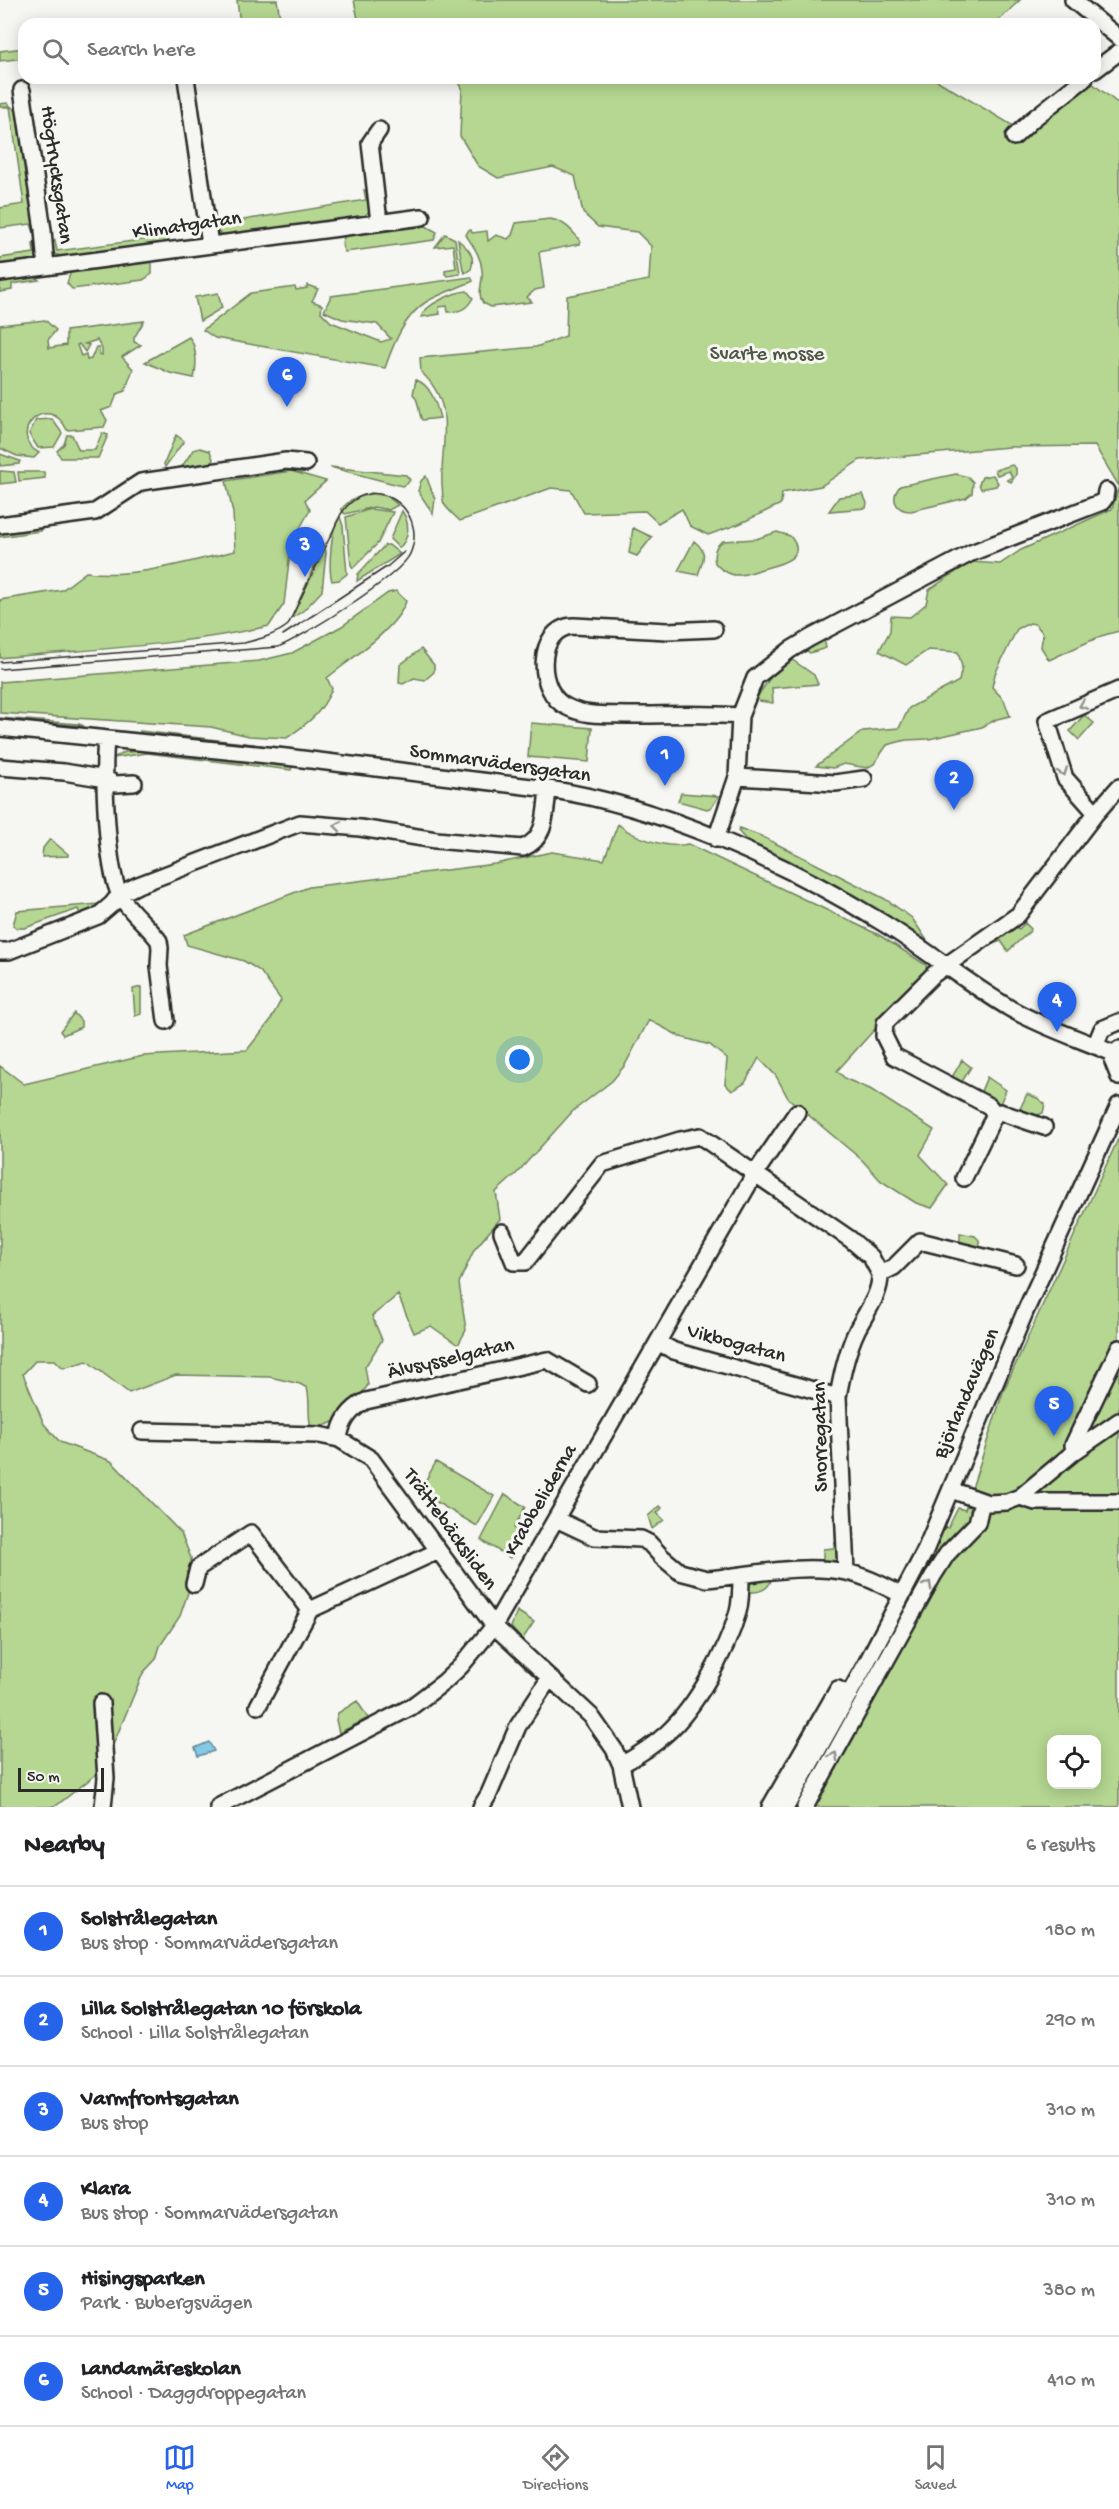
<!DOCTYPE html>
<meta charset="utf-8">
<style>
:root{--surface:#fff;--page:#f2f2f2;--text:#202124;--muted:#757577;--line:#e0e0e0;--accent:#2563eb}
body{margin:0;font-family:"Gochi Hand",sans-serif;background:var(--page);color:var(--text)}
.controls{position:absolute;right:18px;bottom:18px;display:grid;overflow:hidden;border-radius:12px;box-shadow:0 3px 15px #0003}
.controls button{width:54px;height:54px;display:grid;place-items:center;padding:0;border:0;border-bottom:2px solid var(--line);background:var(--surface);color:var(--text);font:30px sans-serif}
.scale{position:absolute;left:18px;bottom:15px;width:86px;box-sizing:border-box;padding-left:6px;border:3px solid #2b2b2b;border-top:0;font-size:16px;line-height:21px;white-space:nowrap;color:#2b2b2b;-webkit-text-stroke:4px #f6f6f2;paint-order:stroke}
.you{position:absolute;left:520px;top:1060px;width:21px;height:21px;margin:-15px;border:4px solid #fff;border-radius:50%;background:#1a73e8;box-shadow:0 0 0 9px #1a73e833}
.badge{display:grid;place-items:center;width:39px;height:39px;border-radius:50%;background:var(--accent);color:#fff;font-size:20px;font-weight:700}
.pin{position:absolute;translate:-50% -50px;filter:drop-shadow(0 2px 3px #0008)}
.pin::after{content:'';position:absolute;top:32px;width:21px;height:18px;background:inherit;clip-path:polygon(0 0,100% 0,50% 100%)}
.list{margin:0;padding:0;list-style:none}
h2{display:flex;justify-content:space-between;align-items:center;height:78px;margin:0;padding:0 24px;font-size:26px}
h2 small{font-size:20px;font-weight:400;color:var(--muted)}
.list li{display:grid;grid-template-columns:39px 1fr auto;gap:18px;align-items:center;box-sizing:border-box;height:90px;padding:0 24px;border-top:2px solid var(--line)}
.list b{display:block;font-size:22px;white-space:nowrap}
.list p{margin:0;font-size:20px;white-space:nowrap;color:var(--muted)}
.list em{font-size:20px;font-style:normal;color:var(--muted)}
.icon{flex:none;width:33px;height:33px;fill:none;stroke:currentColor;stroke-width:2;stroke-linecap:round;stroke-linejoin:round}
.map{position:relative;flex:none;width:1119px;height:1807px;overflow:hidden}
.search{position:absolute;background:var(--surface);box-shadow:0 3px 15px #0003;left:18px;right:18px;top:18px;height:66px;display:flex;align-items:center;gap:15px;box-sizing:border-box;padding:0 21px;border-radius:18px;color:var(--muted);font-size:22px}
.sheet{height:618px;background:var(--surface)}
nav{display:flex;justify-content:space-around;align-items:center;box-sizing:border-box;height:84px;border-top:2px solid var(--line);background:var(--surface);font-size:16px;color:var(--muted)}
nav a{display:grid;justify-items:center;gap:3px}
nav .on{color:var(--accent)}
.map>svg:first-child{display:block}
.green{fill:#b5d791;stroke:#70815e;stroke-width:1.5;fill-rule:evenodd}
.water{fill:#85c9e6;stroke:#618a9b;stroke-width:1.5}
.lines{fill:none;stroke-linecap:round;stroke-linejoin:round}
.minor-casing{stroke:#2b2b2b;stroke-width:20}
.minor{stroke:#f6f6f2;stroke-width:15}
.tram{stroke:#2b2b2b;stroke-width:1.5}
.oneway{stroke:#90908e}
.labels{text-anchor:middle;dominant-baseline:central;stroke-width:6;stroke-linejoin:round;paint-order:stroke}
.street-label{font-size:21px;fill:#2b2b2b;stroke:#f6f6f2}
.park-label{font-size:21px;fill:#4e5644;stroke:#f6f6f2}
</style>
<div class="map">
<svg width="1119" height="1807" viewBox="0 0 1119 1807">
<rect width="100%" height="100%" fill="#f6f6f2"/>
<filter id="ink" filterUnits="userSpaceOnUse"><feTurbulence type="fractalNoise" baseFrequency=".0167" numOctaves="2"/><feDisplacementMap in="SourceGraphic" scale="12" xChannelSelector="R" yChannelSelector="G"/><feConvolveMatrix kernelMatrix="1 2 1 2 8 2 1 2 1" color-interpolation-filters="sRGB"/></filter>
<g filter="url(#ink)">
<path class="green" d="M237,0H277L281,24H240Z
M354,0H1020L995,24H359Z
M24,48V58L0,61V51Z
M456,78H933L1020,130L1038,126L1093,84L1119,104V631L1101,636L1049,660L1041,647L1043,633L1035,624L1030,623L1017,629L995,674L992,687L1004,700L1010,716L997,719L982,727L929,739L906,740L887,745L874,764L867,768L844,764L833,768L816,766L863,731L899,728L909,708L959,681L962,667L958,652L928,650L906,665L879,651L890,631L891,616L910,617L926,604L929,590L971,562L1000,564L1021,550L1112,509L1119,486L1095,446L1009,447L860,460L821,486L782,493L781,504L739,524L708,535L690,526L682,509L658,523L645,511L584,513L571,490L551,488L460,521C455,516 448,510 444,504C442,499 443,491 442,485C440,442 458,406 421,372L420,358L536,347L566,336L567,296L649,280L651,246L637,232L598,227L583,213L575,176L553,167L498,178L478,166L460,136L462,88Z
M7,103L23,117L34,233L31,224L0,228V208L24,204L10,107H0V104Z
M364,190L369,193L370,211L364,216L224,235L217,232L213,225L366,200Z
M550,219C564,221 572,230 580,241V244L539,252L544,288L535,290L527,297L532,302L491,307L483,303C476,292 484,282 482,270C481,256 473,246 466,235L468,231L471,230L472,233L487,231L488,241L496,235L508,239L512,235L516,223Z
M422,224L437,232L434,240L345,252C341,247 341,240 346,235Z
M445,234L455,239L460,274L448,276L445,274V270L456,268L453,245L435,247Z
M164,237L168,238L170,242L63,257L54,254L51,246L55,240L57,251Z
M458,240C468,248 476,256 471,269L465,273L463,270Z
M33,244H38L40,252L37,260L0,266V258L34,253Z
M152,261V274L143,280L72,289L67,283L71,271Z
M33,276L39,280L12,284V290L0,292V280Z
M471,277L473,281C458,288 441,293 426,302C404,316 393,345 385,368L215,338L203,330L251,293L295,287L296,290L307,288V285L318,289L312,301L322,305L321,312L331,322L381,342L391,339L377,324L342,319L324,311L331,296Z
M467,291L473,298C467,309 460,312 448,312L447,306L439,307L440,314L421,317C425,304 455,292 467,291Z
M218,293L222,308L200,321L195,297Z
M45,320L56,330L48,340L49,348L66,345V331L144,321L134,338V342L141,345L122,357L133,369L125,391L117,394L112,407L101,411L107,420L104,427L67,430C48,390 5,434 39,453L34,458L17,456L0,448V325ZM97,340L102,349V355L99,354V347H96L91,359L87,360L86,354L81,356L77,345L79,344L85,352L89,345L85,344Z
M189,337C197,346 197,366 194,378L170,373L145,362Z
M416,380C431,385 436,403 440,418L422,420C418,413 420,401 413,394Z
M52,419L62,433L54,447L38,448L29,434L36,420Z
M102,433L108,435L98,458H61L57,451L64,444L67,435H72L79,450H95Z
M176,435L184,441L165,467L164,464Z
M200,448L210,451L213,459L210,467L179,471L193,450Z
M0,454L20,461L19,464L0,466Z
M1012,465L1016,468V475L1011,482L1007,480L1012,477L1009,471L997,475L995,470Z
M330,467L406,475L410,480L407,484L402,486Z
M0,471L14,472L16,482L0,484Z
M291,471L326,481L305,500L310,510L291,544L284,604L269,626C181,646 90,649 0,658V600L62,590L86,572C134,579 187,562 235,551L233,513L226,481Z
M18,472H44L45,478L19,481Z
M956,474L968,477L973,482L972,493L966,498L911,511C895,511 890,498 900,486Z
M993,475L998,483L996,486L981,489L979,484L982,477Z
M426,476L435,499L433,514L418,491L421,481Z
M371,493L387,496L398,505L389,510L374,507L345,514L341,509L351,500Z
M863,494L867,503L866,508L829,511L839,497Z
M370,509L393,512L378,543L353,568L351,565L346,517Z
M402,511C410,523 410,538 399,548L390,539Z
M340,517L343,526L347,574L339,580L332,581C328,568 331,526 340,517Z
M39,527L41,531L0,537V531Z
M633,528L652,537L637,556L629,553Z
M777,532L790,536C810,559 777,565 762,569C753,572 744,576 734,575C726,573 720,569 715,563C713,554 714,546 723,541L756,539Z
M694,541C709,553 703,559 698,575L678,571Z
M324,544L326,553L322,591L304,610L291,619Z
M385,545H389L400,554L357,581L358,574Z
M396,591L406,601C398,628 349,660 327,678L332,689C321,714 309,722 287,738L249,736L211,727L0,713V682L259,661L292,653L342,626L388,593Z
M824,639L826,648L810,653L807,651L808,648Z
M421,649L434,665V672L425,680L414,678L403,684L399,683L400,665Z
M791,659L814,675L818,684L772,688L773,703L759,701L757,697L770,678Z
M1084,715L1094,723L1079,740L1070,731Z
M0,718L79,724L84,726L0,720Z
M531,723L592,728L589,762L528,757Z
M140,731L294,749V752L141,734Z
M161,750L293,764L291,770L147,753L113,758L125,752Z
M681,793L719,796L712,807L707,809L678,801Z
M618,824C634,838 667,849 688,844L879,935L926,965L927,970L922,977L837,1071L846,1079L870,1089L934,1130L920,1155L948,1185L932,1208L916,1203L881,1181L862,1160L788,1098L776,1076L759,1058L745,1083L732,1091L725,1084L727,1059L710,1045L681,1037L649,1020L625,1065L612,1081L573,1111L517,1173L496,1192L500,1219L474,1250L459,1283L466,1330L458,1345L431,1326L414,1333L398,1295L372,1316L382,1340L365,1367L368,1385C353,1405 339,1428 311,1427C307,1414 311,1402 307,1388L300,1384L270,1377L176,1375L129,1393L87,1361L63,1368L55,1360H36L23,1374L44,1424L60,1442L111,1461L181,1533L191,1558L192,1581L180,1616L160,1646L156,1659L143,1673L103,1769L57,1805L50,1807H0V1066L24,1084L143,1056L247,1050L270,1021L281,1000L260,971L244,961L187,945L184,935L309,887L495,864L552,852L604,860Z
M739,828L761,836L885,899L912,918L928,942L846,891L747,841L738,831Z
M50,839L68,854V856L42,857L43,848Z
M99,904L100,906L81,917L78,909L25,928H17L13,925L17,911Z
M1025,923L1031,929L1030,931L1008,951L1001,941L993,944L991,941L1014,926L1019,929Z
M141,987V1014L135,1016L133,989Z
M74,1013L81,1021V1027L63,1035L60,1031Z
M962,1060L971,1067L960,1085L951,1079Z
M987,1077L1006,1090L999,1106L979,1096Z
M1027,1094L1037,1098L1045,1104L1043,1113L1030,1118L1018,1113Z
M1119,1137V1807H812L933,1548L944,1527L948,1528L958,1508L965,1510L1003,1392ZM1052,1740H1096V1784H1052Z
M960,1233L975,1236L979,1240L980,1248L960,1244Z
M436,1462L494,1496L477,1526L419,1492Z
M505,1494L525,1507L514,1528L523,1533L510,1558L481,1540Z
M660,1506L662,1508L657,1513L664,1520L652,1529L648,1516Z
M834,1542H838V1563H823V1549L834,1548Z
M772,1577C770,1589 759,1594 747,1591L748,1586L755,1580Z
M517,1611L534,1622L522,1640L511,1627Z
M357,1701L368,1718L339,1733L336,1720L338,1713Z"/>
<path class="water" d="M209,1742L214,1751L198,1756L195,1748Z"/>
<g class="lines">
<g class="minor-casing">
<path id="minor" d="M1073,0L1119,38
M1095,70L1119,52
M186,78L210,245
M22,90L43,230L46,267
M379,130L370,143L379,222
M1014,137L1033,119L1085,78
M0,273L422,217
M0,525L95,512L141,482L286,461L306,463
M714,629L667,631L574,626C535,627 536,693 567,707C586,717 609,714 630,715C667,715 704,713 740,716
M0,728L286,757L548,789C661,806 786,863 883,923C927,950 967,983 1011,1009C1045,1028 1080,1039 1115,1054
M106,739C103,772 106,868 120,895C129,912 148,925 159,941L160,948L159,966L166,1021
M0,767L64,772L106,779L115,784L134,783
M737,777L835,783L864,779
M1096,813L1065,778L1047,721L1119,690
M716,839L737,777L740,716L755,678L790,650L810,638L971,553L1102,502L1105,498L1106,491
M0,951H9L98,916L112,904L120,894L138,885L300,823L360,828L436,840L523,848C547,838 545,813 548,789
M1095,1046L1102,1029L1119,1022
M1119,1049L1113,1062L1119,1077
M995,1114L1000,1112L1044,1127
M964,1178L995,1114L989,1106L894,1056L884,1036L885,1023L934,974L1018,915L1096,813L1119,787
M502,1232L514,1262H525L602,1164L680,1140L700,1136L850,1239L871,1257L880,1274
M658,1342L674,1351L838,1397
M142,1431L319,1435L339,1439L371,1459L494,1626L591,1716L614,1749L621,1765L630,1807
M339,1439C341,1421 350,1409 366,1401L547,1360L588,1384
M1074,1452L1073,1445L1119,1348
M951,1490L988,1503L1007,1502L1020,1497L1074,1452L1119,1421
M1020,1497L1035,1502H1119
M556,1519L594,1537L641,1539L649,1543L662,1557L680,1572L707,1579C752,1575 801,1563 846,1572C866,1576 884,1586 902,1595
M846,1572L838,1397C842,1373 847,1351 857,1330C866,1312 881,1294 880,1274L894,1267L920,1241L1016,1265
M194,1584L198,1568L251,1533L310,1610
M101,1703L106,1778L103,1807
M258,1706L310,1610L438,1551
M621,1765C637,1756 653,1746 666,1734C697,1706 726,1652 738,1612C741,1601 741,1587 741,1576
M218,1807L411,1707L444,1682L461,1666L494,1626L754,1175L797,1112
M481,1807L489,1794L518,1726L549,1679
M770,1807L838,1689L849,1695
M786,1807L866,1664L924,1553L1025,1312L1119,1105
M805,1807L933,1576L947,1554L977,1523L982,1501"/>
</g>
<use href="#minor" class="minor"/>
<path class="tram" d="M283,635L388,566L404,552
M0,662L244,643C259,639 276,635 288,625L341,514C370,468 430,508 410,554C400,576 303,637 278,647L0,669"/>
</g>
<defs><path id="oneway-chevron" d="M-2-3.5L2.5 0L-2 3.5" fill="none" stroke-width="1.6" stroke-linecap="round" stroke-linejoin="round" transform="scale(1.5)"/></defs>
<g class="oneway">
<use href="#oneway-chevron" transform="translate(1083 705) rotate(157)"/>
<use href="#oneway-chevron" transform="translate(1063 772) rotate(70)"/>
<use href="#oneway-chevron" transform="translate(338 826) rotate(-173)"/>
<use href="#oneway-chevron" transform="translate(928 1585) rotate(-61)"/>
<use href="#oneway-chevron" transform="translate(834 1756) rotate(-61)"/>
</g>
</g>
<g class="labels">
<g class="street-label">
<text transform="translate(55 175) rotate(82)">Högtrycksgatan</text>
<text transform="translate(187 227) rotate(-8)">Klimatgatan</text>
<text transform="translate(500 765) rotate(8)">Sommarvädersgatan</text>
<text transform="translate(736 1345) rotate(15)">Vikbogatan</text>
<text transform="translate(451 1360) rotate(-13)">Älvsysselgatan</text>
<text transform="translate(968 1394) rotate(-67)">Björlandavägen</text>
<text transform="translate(822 1437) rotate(-91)">Snorregatan</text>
<text transform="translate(542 1501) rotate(-60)">Krabbeliderna</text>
<text transform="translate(449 1530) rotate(54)">Trättebäcksliden</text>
</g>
<g class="park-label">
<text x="767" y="355">Svarte mosse</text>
</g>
</g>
</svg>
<div class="controls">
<button><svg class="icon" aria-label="locate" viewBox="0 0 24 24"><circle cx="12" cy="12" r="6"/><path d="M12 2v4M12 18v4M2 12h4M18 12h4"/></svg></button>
</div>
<div class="scale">50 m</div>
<div class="you"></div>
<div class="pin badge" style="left:665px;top:786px">1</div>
<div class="pin badge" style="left:954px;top:810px">2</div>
<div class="pin badge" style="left:305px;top:577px">3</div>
<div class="pin badge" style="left:1057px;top:1032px">4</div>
<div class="pin badge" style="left:1054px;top:1436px">5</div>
<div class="pin badge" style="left:287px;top:407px">6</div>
<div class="search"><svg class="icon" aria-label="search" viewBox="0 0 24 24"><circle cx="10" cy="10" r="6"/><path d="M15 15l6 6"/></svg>Search here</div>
</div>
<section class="sheet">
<h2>Nearby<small>6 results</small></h2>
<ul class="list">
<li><span class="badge">1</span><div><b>Solstrålegatan</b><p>Bus stop · Sommarvädersgatan</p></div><em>180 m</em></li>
<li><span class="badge">2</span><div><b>Lilla Solstrålegatan 10 förskola</b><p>School · Lilla Solstrålegatan</p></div><em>290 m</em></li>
<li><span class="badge">3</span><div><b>Varmfrontsgatan</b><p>Bus stop</p></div><em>310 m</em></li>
<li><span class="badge">4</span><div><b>Klara</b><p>Bus stop · Sommarvädersgatan</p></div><em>310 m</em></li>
<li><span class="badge">5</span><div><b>Hisingsparken</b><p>Park · Bubergsvägen</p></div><em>380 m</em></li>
<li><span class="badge">6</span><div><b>Landamäreskolan</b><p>School · Daggdroppegatan</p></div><em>410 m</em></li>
</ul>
</section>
<nav>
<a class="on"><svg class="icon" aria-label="map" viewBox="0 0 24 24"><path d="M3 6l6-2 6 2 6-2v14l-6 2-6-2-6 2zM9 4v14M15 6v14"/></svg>Map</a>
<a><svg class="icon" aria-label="directions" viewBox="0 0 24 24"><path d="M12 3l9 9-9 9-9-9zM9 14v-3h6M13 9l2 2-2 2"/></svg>Directions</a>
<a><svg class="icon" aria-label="saved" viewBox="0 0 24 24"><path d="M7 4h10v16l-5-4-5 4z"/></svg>Saved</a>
</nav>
